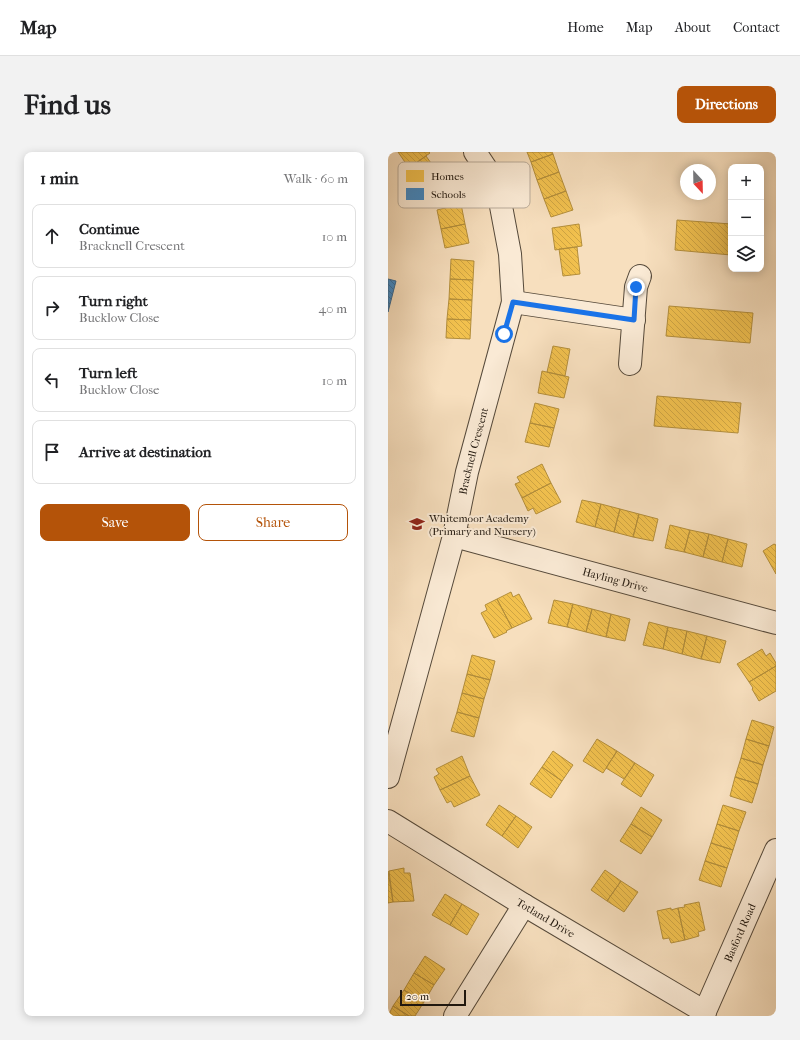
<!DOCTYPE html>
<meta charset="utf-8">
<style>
:root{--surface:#fff;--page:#f2f2f2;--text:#202124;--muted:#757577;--line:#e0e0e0;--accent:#b45309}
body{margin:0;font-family:"IM FELL French Canon",serif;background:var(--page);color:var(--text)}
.controls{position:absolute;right:12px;top:12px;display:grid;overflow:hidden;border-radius:8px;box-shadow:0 2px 10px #0003}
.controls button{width:36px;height:36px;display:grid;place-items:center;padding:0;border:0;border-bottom:1px solid var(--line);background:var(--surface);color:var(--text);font:20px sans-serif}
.compass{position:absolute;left:292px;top:12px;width:36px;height:36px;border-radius:50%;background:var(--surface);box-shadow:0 2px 10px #0003;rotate:158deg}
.scale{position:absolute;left:12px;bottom:10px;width:66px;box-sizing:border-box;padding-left:4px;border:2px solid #21180f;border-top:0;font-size:11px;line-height:14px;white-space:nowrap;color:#21180f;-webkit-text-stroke:3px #faead5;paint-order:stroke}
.stop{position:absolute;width:12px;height:12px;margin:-9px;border:3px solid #1a73e8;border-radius:50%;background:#fff}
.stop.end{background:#1a73e8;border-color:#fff;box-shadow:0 1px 4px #0008}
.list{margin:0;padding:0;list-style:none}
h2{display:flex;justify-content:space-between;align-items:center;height:52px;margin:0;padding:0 16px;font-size:17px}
h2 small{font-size:13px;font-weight:400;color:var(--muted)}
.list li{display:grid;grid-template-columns:26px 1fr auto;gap:12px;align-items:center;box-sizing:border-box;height:64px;margin:0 8px 8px;padding:0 8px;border:1px solid var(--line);border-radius:8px}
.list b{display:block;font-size:15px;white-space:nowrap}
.list p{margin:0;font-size:13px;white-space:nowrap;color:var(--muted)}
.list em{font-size:13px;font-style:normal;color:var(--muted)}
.actions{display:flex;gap:8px;padding:12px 16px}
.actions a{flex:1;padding:9px 0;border:1px solid var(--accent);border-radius:8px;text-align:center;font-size:14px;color:var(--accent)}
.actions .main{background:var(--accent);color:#fff}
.icon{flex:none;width:22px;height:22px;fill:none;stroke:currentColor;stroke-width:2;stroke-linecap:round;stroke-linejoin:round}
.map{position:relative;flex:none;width:388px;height:864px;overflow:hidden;border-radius:8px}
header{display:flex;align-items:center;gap:24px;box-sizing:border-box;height:56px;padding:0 20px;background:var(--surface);border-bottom:1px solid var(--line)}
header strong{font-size:19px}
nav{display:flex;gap:22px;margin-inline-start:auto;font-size:14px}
.intro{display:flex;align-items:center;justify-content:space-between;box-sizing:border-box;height:96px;padding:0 24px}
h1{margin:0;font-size:28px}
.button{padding:10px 18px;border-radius:8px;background:var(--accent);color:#fff;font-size:14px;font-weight:700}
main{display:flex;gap:24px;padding:0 24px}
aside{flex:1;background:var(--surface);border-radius:8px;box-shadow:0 2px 10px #0003}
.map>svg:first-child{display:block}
.homes{fill:url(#homes-back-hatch);stroke:#b38e3b}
.schools{fill:url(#schools-back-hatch);stroke:#36668e}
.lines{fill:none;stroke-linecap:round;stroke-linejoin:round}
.street-casing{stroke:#564a3b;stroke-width:24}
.street{stroke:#faead5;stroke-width:22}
.route{stroke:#1a73e8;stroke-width:5}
.labels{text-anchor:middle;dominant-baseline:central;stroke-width:4;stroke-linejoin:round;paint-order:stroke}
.street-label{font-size:11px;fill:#21180f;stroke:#faead5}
.poi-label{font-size:11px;fill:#21180f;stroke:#faead5;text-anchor:start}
.key{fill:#faead5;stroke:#b9ab9a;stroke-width:1}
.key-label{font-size:11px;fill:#21180f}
</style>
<header>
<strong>Map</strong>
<nav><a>Home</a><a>Map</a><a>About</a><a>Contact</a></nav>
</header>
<div class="intro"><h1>Find us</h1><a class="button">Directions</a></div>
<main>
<aside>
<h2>1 min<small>Walk · 60 m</small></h2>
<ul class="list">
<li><svg class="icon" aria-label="ahead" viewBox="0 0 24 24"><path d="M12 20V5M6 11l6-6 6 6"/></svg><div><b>Continue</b><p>Bracknell Crescent</p></div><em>10 m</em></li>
<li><svg class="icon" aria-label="right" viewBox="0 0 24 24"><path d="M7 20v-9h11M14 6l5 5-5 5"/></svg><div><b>Turn right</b><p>Bucklow Close</p></div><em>40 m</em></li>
<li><svg class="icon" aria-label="left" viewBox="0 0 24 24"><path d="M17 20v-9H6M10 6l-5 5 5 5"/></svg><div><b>Turn left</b><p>Bucklow Close</p></div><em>10 m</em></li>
<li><svg class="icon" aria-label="arrive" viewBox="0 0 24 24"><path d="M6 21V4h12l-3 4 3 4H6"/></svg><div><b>Arrive at destination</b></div></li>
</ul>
<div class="actions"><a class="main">Save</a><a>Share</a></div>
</aside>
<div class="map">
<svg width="388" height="864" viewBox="0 0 388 864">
<defs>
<pattern id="homes-back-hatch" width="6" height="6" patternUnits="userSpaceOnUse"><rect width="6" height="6" fill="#f2c14e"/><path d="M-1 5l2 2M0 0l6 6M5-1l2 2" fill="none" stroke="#cfa543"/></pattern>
<pattern id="schools-back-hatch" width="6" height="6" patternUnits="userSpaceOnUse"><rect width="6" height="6" fill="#3f88c5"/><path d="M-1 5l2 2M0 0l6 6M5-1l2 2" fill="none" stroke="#346e9e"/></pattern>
</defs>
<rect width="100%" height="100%" fill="#f7dfbe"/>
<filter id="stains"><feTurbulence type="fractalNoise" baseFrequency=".005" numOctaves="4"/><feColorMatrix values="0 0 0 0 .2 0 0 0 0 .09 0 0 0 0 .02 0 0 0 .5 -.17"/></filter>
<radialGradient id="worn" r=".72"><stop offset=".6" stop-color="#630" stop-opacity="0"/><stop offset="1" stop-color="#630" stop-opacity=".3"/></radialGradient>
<path class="homes" d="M10,0H41L42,1L21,16Z
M139,0H164L165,2L143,10Z
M165,2L171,20L149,28L143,10Z
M38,4L50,21L34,33L21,16Z
M171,20L178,39L156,47L149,28Z
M178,39L185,58L163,65L156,47Z
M73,52L77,72L53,77L49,58Z
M289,68L343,72V103L287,98Z
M77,72L81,91L57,96L53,77Z
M191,72L194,94L167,98L164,76Z
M189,95L192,122L175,124L171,97Z
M63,107L86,109L85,128L62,127Z
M62,127L85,128L84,148L61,147Z
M61,147L84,148L83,168L59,167Z
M281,154L365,161L362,191L278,184Z
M59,167L83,168L82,187L58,186Z
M165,194L182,197L177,224L159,220Z
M154,219L181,225L176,246L150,241Z
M269,244L353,251L350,281L266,274Z
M147,251L171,257L166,276L142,271Z
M142,271L166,276L161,295L137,290Z
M154,312L163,331L134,346L127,332L132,330L129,325Z
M163,331L173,350L148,362L145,356L140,359L134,346Z
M194,348L213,352L207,375L188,370Z
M213,352L232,357L226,380L207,375Z
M232,357L251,362L245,385L226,380Z
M251,362L270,367L265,389L245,385Z
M282,373L302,378L296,400L277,396Z
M302,378L321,382L315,405L296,400Z
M321,382L340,387L334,410L315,405Z
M340,387L359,392L354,415L334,410Z
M386,392L388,393V422L375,399Z
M123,440L125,445L131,442L144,467L124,476L109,447Z
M109,447L124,476L118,479L119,480L106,486L93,461L99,458L97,453Z
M166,448L185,452L179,475L160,471Z
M185,452L204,457L198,480L179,475Z
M204,457L223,462L218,485L198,480Z
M223,462L242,467L237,489L218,485Z
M261,470L280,475L275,497L255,493Z
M280,475L299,479L294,502L275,497Z
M299,479L319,484L313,507L294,502Z
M319,484L338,489L332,511L313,507Z
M374,497L378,504L382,501L388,511V514L361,530L349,512Z
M84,503L107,509L102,528L79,522Z
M388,514V539L371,549L364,537L365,536L361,530Z
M79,522L102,528L96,547L74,541Z
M74,541L96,547L91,566L69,560Z
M69,560L91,566L86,585L63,579Z
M364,568L386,575L381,594L358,587Z
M209,587L229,599L215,621L195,609Z
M358,587L381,594L375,613L353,606Z
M165,599L185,613L174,629L154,615Z
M229,599L247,611L236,627L218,616Z
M74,604L82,624L52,638L46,625L51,622L48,617Z
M353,606L375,613L370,632L347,625Z
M247,611L266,623L253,645L233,632Z
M154,615L174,629L163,646L142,632Z
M82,624L92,643L66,655L63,649L59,651L52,638Z
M347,625L370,632L364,651L342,644Z
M111,653L128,664L114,684L98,673Z
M335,653L358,660L351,679L329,672Z
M253,655L274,668L264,685L243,672Z
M128,664L144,675L130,696L114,684Z
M243,672L264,685L253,702L232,689Z
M329,672L351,679L345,698L323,691Z
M323,691L345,698L339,716L317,709Z
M317,709L339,716L333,735L311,728Z
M16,716V721H22L26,749L5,750L1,719Z
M217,718L233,729L219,749L203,738Z
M0,719L5,750L0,751Z
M233,729L250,740L236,760L219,749Z
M57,742L74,752L62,773L44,763Z
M311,750L317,778L310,780L311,784L297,788L290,756L297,755L296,753Z
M74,752L91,762L79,783L62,773Z
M283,756V758L290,756L297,788L283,791L281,786L275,787L269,759Z
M37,804L57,817L46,833L26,821Z
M26,821L46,833L36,850L16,838Z
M16,838L36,850L27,864H21L5,854Z
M5,854L21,864H0Z"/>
<path class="schools" d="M0,127L8,129L0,160Z"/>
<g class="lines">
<g class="street-casing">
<g id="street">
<path d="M125,150L246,168"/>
<path d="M242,212L248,135L252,124"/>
<path id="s1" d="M66,384L388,471"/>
<path id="s2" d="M0,625L66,384L79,320L125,150L122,102L109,33L87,0"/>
<path id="s3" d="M0,669L136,753L317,860"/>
<path d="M67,864L136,753"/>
<path id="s4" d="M315,864L388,698"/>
</g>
</g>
<use href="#street" class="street"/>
</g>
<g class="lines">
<path class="route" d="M116,182L125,150L246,168L248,135"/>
</g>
<defs>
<g id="school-bare" transform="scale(1.2)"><path d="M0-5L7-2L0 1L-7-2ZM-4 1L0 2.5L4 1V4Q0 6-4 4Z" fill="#8f2418" stroke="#faead5" stroke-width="2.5" paint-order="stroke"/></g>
</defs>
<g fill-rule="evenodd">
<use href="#school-bare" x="29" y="372"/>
</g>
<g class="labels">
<g class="street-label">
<text stroke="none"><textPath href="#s2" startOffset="337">Bracknell Crescent</textPath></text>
<text stroke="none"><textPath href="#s1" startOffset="167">Hayling Drive</textPath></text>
<text stroke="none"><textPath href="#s3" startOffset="185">Totland Drive</textPath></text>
<text stroke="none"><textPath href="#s4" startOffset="91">Basford Road</textPath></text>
</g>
<g class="poi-label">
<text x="41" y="366">Whitemoor Academy<tspan x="41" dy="13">(Primary and Nursery)</tspan></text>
</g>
</g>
<rect x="10" y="10" width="132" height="46" rx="6" class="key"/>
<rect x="18" y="18" width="18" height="12" fill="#f2c14e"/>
<rect x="18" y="36" width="18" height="12" fill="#3f88c5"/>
<g class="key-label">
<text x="43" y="28">Homes</text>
<text x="43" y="46">Schools</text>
</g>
<rect width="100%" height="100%" filter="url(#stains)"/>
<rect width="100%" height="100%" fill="url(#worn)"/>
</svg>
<div class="controls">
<button>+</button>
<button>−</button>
<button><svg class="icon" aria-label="layers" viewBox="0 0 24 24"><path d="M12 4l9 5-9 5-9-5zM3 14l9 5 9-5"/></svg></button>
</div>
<svg class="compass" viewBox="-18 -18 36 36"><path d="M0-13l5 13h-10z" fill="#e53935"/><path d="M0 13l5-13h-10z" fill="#757577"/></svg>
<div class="scale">20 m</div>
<div class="stop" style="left:116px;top:182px"></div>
<div class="stop end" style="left:248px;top:135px"></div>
</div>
</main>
